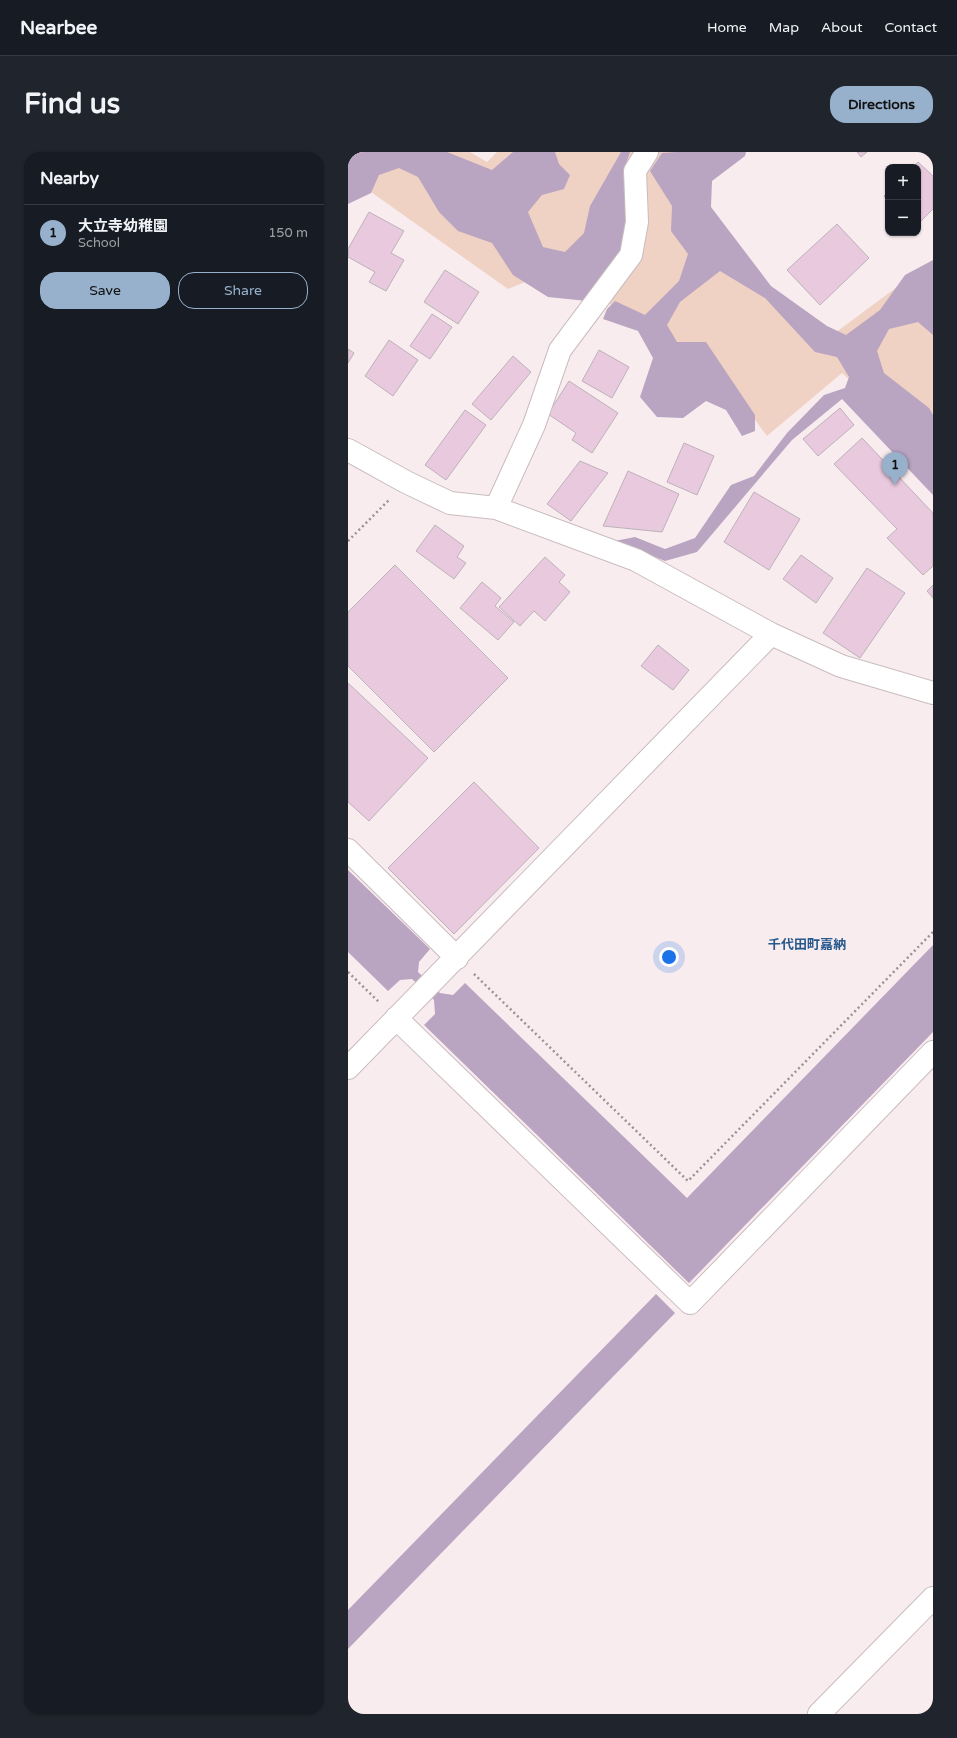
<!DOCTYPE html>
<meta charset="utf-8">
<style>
:root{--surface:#171b24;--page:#20242c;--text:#f1f3f6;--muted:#9ea1a6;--line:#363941;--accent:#97b1cc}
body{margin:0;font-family:"Varela Round","Noto Sans JP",sans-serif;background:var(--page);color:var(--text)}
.controls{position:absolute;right:12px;top:12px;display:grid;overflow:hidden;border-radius:8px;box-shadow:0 1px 3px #0004}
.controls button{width:36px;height:36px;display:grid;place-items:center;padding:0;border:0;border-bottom:1px solid var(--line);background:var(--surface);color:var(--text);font:20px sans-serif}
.you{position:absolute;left:321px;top:805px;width:14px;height:14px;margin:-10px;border:3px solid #fff;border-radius:50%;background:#1a73e8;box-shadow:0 0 0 6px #1a73e833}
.badge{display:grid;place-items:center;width:26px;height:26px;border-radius:50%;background:var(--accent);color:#111;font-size:13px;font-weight:700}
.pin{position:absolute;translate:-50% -33px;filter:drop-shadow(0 1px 2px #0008)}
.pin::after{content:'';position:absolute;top:21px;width:14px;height:12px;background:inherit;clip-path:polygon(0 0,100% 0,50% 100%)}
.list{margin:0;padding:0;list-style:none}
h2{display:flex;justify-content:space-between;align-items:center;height:52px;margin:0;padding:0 16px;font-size:17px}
h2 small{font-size:13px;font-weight:400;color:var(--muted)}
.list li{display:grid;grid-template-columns:26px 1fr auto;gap:12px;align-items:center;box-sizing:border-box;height:56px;padding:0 16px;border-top:1px solid var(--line)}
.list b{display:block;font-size:15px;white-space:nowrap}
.list p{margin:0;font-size:13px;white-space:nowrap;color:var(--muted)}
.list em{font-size:13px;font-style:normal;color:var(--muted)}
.actions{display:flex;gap:8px;padding:12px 16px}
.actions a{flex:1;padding:9px 0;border:1px solid var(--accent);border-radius:16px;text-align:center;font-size:14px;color:var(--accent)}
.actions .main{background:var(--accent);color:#111}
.map{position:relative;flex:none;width:585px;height:1562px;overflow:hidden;border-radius:16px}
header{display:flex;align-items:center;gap:24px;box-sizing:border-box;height:56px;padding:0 20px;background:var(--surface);border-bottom:1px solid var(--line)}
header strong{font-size:19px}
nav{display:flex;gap:22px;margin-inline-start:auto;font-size:14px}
.intro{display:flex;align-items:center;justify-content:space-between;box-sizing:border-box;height:96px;padding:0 24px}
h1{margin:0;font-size:28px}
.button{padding:10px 18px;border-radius:16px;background:var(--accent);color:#111;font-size:14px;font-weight:700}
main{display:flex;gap:24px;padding:0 24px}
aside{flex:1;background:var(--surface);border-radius:16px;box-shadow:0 1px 3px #0004}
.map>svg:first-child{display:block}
.green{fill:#efd2c4}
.water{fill:#b9a4c1}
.building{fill:#e9c9de;stroke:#bcb2b9}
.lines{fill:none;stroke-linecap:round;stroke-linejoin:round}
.minor-casing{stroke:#c9bcbf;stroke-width:24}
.path{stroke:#9b9294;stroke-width:2.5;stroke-dasharray:2 3;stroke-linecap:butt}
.minor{stroke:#fff;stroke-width:22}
.labels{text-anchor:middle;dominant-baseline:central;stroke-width:3;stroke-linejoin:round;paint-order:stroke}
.quarter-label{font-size:13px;font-weight:bold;fill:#26598c;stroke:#f9ecef}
</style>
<header>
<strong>Nearbee</strong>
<nav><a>Home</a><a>Map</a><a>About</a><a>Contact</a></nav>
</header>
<div class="intro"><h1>Find us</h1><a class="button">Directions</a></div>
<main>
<aside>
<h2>Nearby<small></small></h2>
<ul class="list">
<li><span class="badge">1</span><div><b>大立寺幼稚園</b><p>School</p></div><em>150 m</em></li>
</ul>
<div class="actions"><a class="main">Save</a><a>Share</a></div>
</aside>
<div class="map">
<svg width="585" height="1562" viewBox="0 0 585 1562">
<rect width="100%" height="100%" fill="#f9ecef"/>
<path class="green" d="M0,0H122L139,10L149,0H392L331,46L468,195L584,109L585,111V301L494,221L419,284L355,197L319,204L219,113L160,137L13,33Z"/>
<path class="water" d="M0,0H99L144,18L165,0H207L211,12L222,23L216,37L194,43L180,60L195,95L217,100L236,81L242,54L273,0H282L275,21L282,66L276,93L246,142L239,149L200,145L165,123L144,91L110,79L91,60L70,25L51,16L31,23L23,41L0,52Z
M328,0H398L397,4L364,29L363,55L423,134L479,174L498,183L532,158L557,123L585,108V183L570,170L541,177L529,199L536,221L581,256L585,263V343L494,247L444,288L349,400L317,409L267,389L287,385L317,397L347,386L383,333L406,324L439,281L476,243L497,236L501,225L489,205L467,200L417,146L372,119L332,150L319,173L329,190H358L407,263V279L394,284L378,258L358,249L335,266L309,265L292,245L305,206L290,179L255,167L259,157L267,149L297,163L331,129L340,102L323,79L324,54L302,19L314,1Z
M0,718L82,797L71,810L70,820L92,841L105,843L117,831L339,1046L585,793V880L341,1131L76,873L87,862L86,848L64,827L52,828L40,839L0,800Z
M308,1142L327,1161L0,1497V1458Z"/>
<path class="building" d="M509,0H519L513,5Z
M570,10L585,24V57L570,72V15H565Z
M540,40V49L536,44Z
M21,60L56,79L43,101L56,108L38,139L21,130L27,120L0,105V97Z
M489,72L521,106L472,153L439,118Z
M97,118L131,140L110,172L76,150Z
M84,162L104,175L82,207L62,194Z
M41,188L70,208L45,244L17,224Z
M0,197L6,201L0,211Z
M251,198L281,215L264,246L234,229Z
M165,204L183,220L143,268L124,252Z
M221,229L270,261L244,301L224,288L228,281L200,262Z
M492,256L506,273L470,304L455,287Z
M117,258L138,273L98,328L77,313Z
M514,286L585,361V414L575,423L539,386L549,377L486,312Z
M336,291L366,304L349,343L319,330Z
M232,309L260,321L223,369L199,352Z
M280,319L331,342L314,380L255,374Z
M406,340L452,367L421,418L376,390Z
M87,373L116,394L109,405L118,411L106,427L68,399Z
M453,403L485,426L468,451L435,427Z
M197,405L217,423L211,430L222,440L197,469L186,459L172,474L151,455Z
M47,413L160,526L86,600L0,514V460Z
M519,416L557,441L512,506L475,481Z
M134,430L153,446L147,454L166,470L150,488L112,456Z
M585,433V446L579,439Z
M310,493L341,518L325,538L293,514Z
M0,531L80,606L21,669L0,650Z
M126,630L191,696L106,782L40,716Z"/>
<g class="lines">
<g class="minor-casing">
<path id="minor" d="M0,298L58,330L102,351L148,356L288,408L423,482L493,514L585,541
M148,356L186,273L212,198L283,103L289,70L287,19L299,0
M0,698L109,806
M48,866L342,1151L585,900
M0,916L423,482
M471,1562L585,1446"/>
</g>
<path class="path" d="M0,389L41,348
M0,820L32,851
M126,822L340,1029L585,780"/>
<use href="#minor" class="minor"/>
</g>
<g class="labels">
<g class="quarter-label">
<text x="459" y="793">千代田町嘉納</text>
</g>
</g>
</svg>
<div class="controls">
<button>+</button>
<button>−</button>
</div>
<div class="you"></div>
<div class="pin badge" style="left:547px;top:333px">1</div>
</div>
</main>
